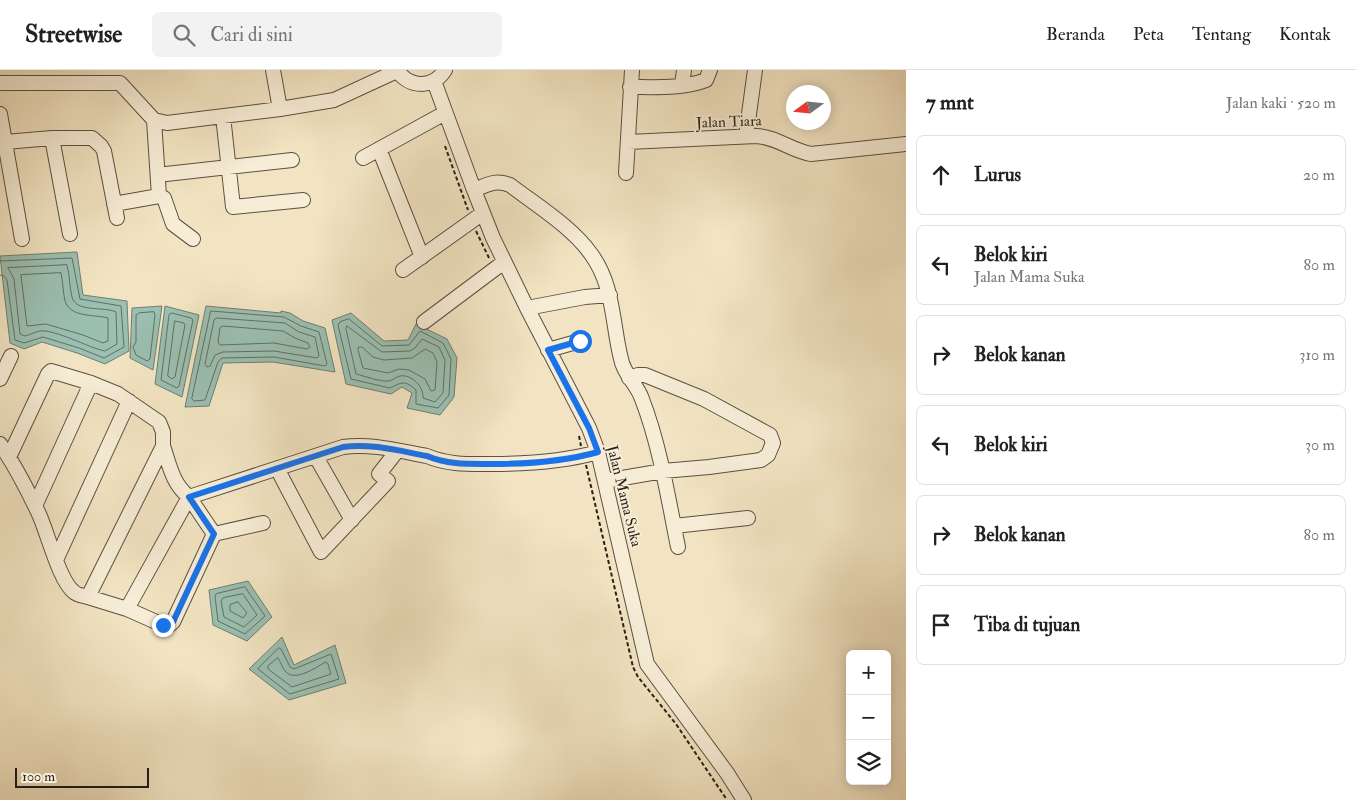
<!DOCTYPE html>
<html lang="id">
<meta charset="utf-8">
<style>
:root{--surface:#fff;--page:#f2f2f2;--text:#202124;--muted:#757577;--line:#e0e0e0}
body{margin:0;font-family:"IM FELL Double Pica",serif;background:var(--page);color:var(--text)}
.controls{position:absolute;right:15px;bottom:15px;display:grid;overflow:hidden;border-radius:8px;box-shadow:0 2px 12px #0003}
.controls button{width:45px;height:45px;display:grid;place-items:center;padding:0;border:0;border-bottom:1px solid var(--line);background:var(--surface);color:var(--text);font:25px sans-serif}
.compass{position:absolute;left:786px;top:15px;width:45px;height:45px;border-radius:50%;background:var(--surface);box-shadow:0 2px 12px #0003;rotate:255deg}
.scale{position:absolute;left:15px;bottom:12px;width:134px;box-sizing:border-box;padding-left:5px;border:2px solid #291f16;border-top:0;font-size:14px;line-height:18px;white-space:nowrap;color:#291f16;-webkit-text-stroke:4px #f7edd7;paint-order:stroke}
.stop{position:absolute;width:15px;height:15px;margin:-11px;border:4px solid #1a73e8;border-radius:50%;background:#fff}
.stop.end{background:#1a73e8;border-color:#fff;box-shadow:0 1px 5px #0008}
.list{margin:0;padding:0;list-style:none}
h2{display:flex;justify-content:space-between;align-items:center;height:65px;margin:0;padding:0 20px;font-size:21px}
h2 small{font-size:16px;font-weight:400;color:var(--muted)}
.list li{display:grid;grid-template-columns:32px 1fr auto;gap:15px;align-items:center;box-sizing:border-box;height:80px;margin:0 10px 10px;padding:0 10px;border:1px solid var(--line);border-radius:8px}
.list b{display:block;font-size:19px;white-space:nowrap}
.list p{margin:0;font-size:16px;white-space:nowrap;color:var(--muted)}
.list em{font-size:16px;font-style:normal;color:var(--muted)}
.icon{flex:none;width:28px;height:28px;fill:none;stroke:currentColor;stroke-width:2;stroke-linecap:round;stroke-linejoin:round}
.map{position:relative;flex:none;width:906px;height:730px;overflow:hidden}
header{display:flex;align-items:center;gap:30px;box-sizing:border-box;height:70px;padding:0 25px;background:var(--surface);border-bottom:1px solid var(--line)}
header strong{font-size:24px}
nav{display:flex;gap:28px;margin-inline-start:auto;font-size:18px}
.search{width:350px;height:45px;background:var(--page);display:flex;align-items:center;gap:12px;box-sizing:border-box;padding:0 18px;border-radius:8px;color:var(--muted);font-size:19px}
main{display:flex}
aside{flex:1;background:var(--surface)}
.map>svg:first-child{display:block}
.water{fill:#9bbfb1;stroke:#6d7f73}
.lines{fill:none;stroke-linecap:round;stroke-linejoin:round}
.shore{stroke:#626f64;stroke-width:1}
.minor-casing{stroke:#5b5041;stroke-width:16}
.path{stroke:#291f16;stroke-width:2;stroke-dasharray:4 2.5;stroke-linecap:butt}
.minor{stroke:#f7edd7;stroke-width:14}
.route{stroke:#1a73e8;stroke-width:6}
.labels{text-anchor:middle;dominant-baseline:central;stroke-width:4;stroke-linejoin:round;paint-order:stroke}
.street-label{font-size:15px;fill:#291f16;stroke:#f7edd7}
</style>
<header>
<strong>Streetwise</strong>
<div class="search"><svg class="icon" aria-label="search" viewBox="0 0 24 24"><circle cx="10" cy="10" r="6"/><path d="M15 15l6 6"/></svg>Cari di sini</div>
<nav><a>Beranda</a><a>Peta</a><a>Tentang</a><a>Kontak</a></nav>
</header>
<main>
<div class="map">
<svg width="906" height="730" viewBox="0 0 906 730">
<rect width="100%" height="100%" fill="#f2e4c2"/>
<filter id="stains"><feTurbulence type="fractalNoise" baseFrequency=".004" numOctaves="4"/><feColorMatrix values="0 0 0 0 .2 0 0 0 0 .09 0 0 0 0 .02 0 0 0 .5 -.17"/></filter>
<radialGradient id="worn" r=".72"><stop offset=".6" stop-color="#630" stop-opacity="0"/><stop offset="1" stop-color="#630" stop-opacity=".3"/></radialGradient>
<path class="water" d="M77,182L83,225L127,231L129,281L105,294L77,283L42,272L24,279L10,273L0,186Z
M162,236L153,300L130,288L132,238Z
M165,236L199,245L182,327L155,314Z
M206,236L281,243V241L290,243L303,251L325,258L335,302L273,292L223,293L209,336L185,337Z
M351,243L384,271L408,270L416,254L447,269L457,288L454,327L440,345L407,338L412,323L402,317L391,324L346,314L332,250Z
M248,511L272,547L247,571L213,555L209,520Z
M282,567L294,595L335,575L346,613L289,630L249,599Z"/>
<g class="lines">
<path class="shore" d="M0,191L72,188L80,229L121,236L124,277L104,288L79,278L43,267L24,273L15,270L7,210L4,206L0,205
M67,195C70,205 69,216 72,227C76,243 104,236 116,242L117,274L105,281C89,278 55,259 40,261C35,262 29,265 25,266L20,264L14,209L8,198Z
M61,203C63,212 63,222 65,231C71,248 93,244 108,248V271L103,273L83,265L46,254L27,256L21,205Z
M211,241L284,247L301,256L319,262L327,294L325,296L274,287L222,288L218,292L205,330L194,331L192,329Z
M154,242L155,245L150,289L147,291L136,285L133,277L136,272V245L139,243Z
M172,243L191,248L193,250L179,316L177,318L161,310L169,245Z
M217,248L285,253L299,262L315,267L319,286L317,288L274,281L223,282L215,285L210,296L207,297L205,294L214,250Z
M349,249L382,276L409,275L420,261L443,273L451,289L449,325L438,338L416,334V320C405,310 402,312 390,318L351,309L338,255L340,252Z
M175,251L184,253L185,255L175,307L172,309L168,306Z
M223,256L283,261L295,268L308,273L310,277L307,279L274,273L220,275L218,272L220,258Z
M347,256L382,282L410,281L415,278L422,269L439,277L445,290L443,323L435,332L423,328C424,317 412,304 400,306C396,307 392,311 388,311C381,312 364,306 356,304L346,259Z
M359,277H362L373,287L384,290L412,288L425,279L433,283L437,292L435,320L431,321L425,309L409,300L399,299L388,303L363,298L358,280Z
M245,517L265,546L245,564L218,551L215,526L216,524Z
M243,524L257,545L244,557L224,547L221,531L223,528Z
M238,532L247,543L243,548L230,541V535Z
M279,578L281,579L290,597L294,599L331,584L339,609L290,624L258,599Z
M278,588C281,592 282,598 286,602C296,612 316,597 326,592L328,594L331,604L292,617L268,599V596Z"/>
<g class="minor-casing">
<path id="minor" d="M273,0L280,39
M397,0C409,18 433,19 445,0
M434,11L474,120L493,168L527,238L589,358L598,382L647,594L727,703L744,730
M0,13H120L154,50L167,53L280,39L334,30L397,1
M682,15L684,0
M630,17C654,17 683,19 706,10L710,0
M0,44L22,169
M223,46L233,137L303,130
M154,50L159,126L164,128L173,154L193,169
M746,66L755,0
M52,68L70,164
M5,72L52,68H92L101,76L104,81L117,148
M628,72L756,66C777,67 790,80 811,84L906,74
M379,79L422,187
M363,88L445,43
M626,103L632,0
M166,104L292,90
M474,120C487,115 495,109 510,115C536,135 572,157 591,184C614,215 612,253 621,289C624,305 637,314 642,329C660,376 668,427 678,477
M114,134L159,126
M403,200L483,143
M527,238L585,227L610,225
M424,252L504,192
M548,280L580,271
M0,309L11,286
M0,374C15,395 27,419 38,442C47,460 59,511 74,522C77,525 84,526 88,527L163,376C170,396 172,413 189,427L343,377C371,373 400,381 427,386C448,395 469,394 491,394C527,394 563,392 598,382
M9,387L48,304L51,301L91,313L118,324L159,352L163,362V376
M319,392L352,450
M281,406L321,482L388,411L379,404L397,381
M605,411L663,401L709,397L761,390L768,385L773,373L770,365L704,329L645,305H638L629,308
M35,436L91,313
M674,456L748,448
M214,464L263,453
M56,490L129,331
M88,527L127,539L163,555L168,556L173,552L214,464L189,427L127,539"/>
</g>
<path class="path" d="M445,76L468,140
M476,161L490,190
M579,366L581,376
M586,395L633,597L638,607L676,654L727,730"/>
<use href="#minor" class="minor"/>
</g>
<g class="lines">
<path class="route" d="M163,555L168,556L173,552L214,464L189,427L343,377C371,373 400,381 427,386C448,395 469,394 491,394C527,394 563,392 598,382L589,358L548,280L580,271"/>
</g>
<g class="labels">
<g class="street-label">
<text transform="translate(729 52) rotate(-2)">Jalan Tiara</text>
<text transform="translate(624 426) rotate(76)">Jalan Mama Suka</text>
</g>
</g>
<rect width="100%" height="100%" filter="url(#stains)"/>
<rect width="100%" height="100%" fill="url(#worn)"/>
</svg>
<div class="controls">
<button>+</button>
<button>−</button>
<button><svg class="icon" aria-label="layers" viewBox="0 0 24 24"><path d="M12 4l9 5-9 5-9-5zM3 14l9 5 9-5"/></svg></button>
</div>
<svg class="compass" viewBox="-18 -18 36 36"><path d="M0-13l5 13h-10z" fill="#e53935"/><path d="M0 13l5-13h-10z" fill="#757577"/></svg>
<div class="scale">100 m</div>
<div class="stop" style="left:580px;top:271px"></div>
<div class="stop end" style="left:163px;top:555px"></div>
</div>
<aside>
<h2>7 mnt<small>Jalan kaki · 520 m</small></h2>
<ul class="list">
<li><svg class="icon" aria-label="ahead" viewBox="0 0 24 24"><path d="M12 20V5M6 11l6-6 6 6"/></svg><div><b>Lurus</b></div><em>20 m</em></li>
<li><svg class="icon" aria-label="left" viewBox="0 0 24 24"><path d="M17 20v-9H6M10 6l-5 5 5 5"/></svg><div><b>Belok kiri</b><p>Jalan Mama Suka</p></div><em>80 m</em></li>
<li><svg class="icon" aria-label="right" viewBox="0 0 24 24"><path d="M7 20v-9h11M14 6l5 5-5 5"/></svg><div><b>Belok kanan</b></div><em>310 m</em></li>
<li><svg class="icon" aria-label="left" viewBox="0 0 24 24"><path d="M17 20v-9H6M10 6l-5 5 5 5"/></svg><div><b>Belok kiri</b></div><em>30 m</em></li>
<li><svg class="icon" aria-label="right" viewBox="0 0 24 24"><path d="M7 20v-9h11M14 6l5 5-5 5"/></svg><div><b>Belok kanan</b></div><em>80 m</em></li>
<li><svg class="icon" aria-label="arrive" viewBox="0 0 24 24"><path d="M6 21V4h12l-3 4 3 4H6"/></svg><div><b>Tiba di tujuan</b></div></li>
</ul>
</aside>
</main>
